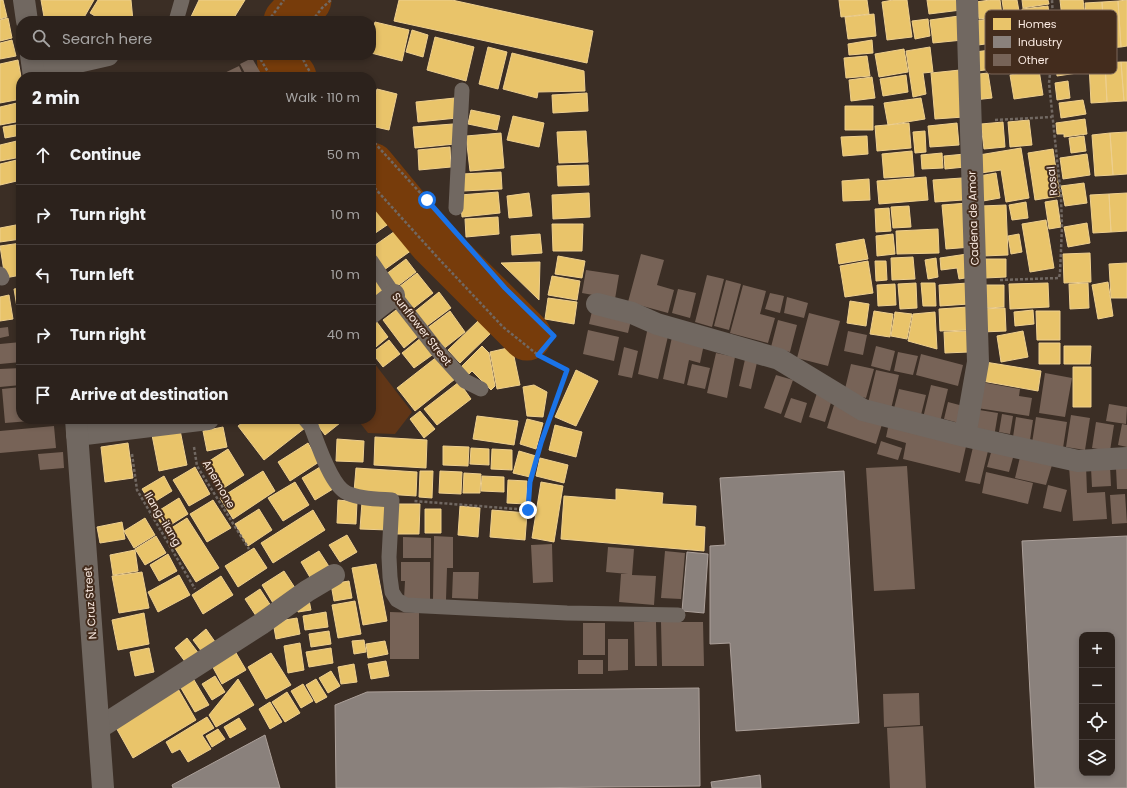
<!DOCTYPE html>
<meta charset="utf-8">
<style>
:root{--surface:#2c221c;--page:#382f29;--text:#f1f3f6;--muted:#a6a4a3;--line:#483f3b}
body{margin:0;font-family:Poppins,sans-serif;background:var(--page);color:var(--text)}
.controls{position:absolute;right:12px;bottom:12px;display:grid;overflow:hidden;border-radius:8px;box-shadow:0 2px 6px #0003}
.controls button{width:36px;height:36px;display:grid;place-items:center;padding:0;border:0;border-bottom:1px solid var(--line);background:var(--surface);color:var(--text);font:20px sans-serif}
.stop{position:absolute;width:12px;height:12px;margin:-9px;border:3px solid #1a73e8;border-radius:50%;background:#fff}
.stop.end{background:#1a73e8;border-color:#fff;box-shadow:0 1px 4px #0008}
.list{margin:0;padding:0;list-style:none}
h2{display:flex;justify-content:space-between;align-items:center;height:52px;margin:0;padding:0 16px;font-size:17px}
h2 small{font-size:13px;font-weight:400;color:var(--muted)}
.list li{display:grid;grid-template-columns:26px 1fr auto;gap:12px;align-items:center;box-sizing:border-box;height:60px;padding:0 16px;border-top:1px solid var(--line)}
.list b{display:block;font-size:15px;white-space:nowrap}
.list em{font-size:13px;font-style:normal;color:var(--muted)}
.icon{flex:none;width:22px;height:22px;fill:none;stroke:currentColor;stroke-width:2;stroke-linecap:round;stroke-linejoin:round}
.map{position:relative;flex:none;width:1127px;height:788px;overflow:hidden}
.search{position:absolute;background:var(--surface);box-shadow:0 2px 6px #0003;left:16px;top:16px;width:360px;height:44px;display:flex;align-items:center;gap:10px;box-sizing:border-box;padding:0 14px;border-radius:16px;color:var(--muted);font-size:15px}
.panel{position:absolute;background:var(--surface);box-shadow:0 2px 6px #0003;left:16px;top:72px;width:360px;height:352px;border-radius:16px}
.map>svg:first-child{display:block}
.green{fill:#613617}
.homes{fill:#e9c46a;stroke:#eecf8e}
.industry{fill:#8a817c;stroke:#aca09a;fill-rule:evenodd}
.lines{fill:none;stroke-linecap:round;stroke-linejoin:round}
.river{stroke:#773c0b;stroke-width:49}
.building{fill:#776357}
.path{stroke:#716862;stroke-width:2.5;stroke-dasharray:3 2;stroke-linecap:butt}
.service{stroke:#716861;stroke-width:15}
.pedestrian{stroke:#716861;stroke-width:22}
.minor{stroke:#716861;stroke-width:22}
.tertiary{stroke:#716861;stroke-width:22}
.route{stroke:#1a73e8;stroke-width:5}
.labels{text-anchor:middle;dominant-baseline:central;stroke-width:4;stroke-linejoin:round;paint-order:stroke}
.street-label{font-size:11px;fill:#faeae1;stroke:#432c1d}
.key{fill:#432c1d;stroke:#7a6558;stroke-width:1}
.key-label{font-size:11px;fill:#faeae1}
</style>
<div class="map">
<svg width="1127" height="788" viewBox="0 0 1127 788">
<rect width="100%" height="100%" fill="#3b2e25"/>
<path class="green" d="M371,359L412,412L395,434L368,433L357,419H371Z"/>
<path class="homes" d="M0,0H3L7,17L0,19Z
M41,0H94L82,21H51L44,17Z
M98,0H131L133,21H103L90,13Z
M199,0H245L232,21H189Z
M399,0H452L593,31L587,63L394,21Z
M839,0H867L869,14L841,17Z
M893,0H907L912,37L887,40L882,2Z
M927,0H960L961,10L929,14Z
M990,0H1000L1002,16L979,19L976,2Z
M1002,0H1017L1019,11L1004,13Z
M1022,0H1048L1049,4L1023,8Z
M1060,0H1083L1085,15L1062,18Z
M1127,0V46L1121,47L1118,1Z
M1118,1L1121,47L1105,48L1102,2Z
M1102,2L1105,48L1089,49L1085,3Z
M1048,6L1052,36L1026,39L1022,9Z
M874,14L876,36L848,39L845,17Z
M959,16L963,40L933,43L930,20Z
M1004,17L1008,41L978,45L974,21Z
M8,18L12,38L0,41V20Z
M928,19L930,36L915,39L912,21Z
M375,22L409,30L402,61L371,53V37Z
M412,30L428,35L423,57L406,52Z
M435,37L474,47L466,81L427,70Z
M12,40L16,56L0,59V43Z
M872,40L873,53L849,55L848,44Z
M488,47L507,52L498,89L479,84Z
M930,47L933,72L923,73L926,94L913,97L906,51Z
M904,49L908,72L879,77L875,54Z
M998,49L1001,68L977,71L975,52Z
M512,53L584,71L585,91L538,92L537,98L503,89Z
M867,56L870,76L846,78L844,58Z
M1082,59L1084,72L1057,76L1056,62Z
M18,60L21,77V99L0,103V64Z
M1121,62H1127V101H1124Z
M1121,62L1124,101L1107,102L1105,63Z
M1105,63L1107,102L1091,103L1089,64Z
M960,70L964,117L935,119L931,73Z
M1039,70L1043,95L1014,99L1010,75Z
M988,73L992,98L974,100L971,75Z
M906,75L908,92L883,96L880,79Z
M872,77L875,98L851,101L849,80Z
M1068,81L1070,98L1057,100L1055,83Z
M377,89L397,94L389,130L371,126V114Z
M587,93L588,111L553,113L552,95Z
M455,98L457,118L418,122L416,102Z
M921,98L925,119L888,125L884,103Z
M1083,100L1086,114L1061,118L1059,103Z
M17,103L21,121L0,125V107Z
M845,106H873V130H845Z
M471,110L500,116L497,130L468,124Z
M513,116L544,123L539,147L507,140Z
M1085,119L1087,134L1064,137V134H1057L1056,123Z
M1029,120L1032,145L1010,147L1008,122Z
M1003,122L1005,147L984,149L981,124Z
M909,123L911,148L877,151L875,126Z
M957,123L959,145L930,147L928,126Z
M21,124V135L5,138L3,127Z
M453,124L455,144L415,148L413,127Z
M586,131L588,162L559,163L557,132Z
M925,131L926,152L915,153L913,132Z
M1127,132V174L1113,175L1110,133Z
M501,133L504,168L470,171L466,136Z
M1110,133L1113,175L1095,176L1092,135Z
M867,136L868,154L843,156L841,137Z
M1084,136L1086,151L1071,153L1069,138Z
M21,140V157L0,161V145Z
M450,147L451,167L419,170L418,150Z
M1021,148L1029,198L1006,202L1001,170L981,173L979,155Z
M1053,149L1060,196L1035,200L1028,153Z
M912,151L914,176L884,178L882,154Z
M942,153L943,168L922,169L921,155Z
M965,154V167L945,169L944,156Z
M1087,154L1090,175L1063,179L1060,158Z
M21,159V180L0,185V164Z
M588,165L589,185L558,186L557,166Z
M501,172L502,189L463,191L462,174Z
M996,173L1000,198L983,201L979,176Z
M926,177L928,200L879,204L877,181Z
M962,178L963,200L935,202L933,180Z
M869,179L870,200L843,201L842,181Z
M1084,183L1087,203L1065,206L1061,186Z
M498,192L500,213L462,217L460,195Z
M529,193L532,216L509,218L507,196Z
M589,193L590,217L553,219L552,195Z
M1127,193V231L1111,232L1109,194Z
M1109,194L1111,232L1093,233L1090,195Z
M1057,200L1061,227L1049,229L1045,202Z
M1026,202L1028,218L1012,220L1009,205Z
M968,203L972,247L946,249L942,205Z
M377,204L390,223L371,236V208Z
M1006,205L1008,255L983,256L981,206Z
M909,206L911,227L893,228L891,207Z
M889,208L891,231L876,232L875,209Z
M498,217L499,234L466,237L465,219Z
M1046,220L1054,268L1030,272L1022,224Z
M1087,223L1090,243L1068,247L1064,227Z
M21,224V239L0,242V228Z
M552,224H583L582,251H553Z
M398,229L412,250L384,270L371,250V248Z
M938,229L939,253L897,254L896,231Z
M540,234L542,253L512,255L511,236Z
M893,234L895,254L877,256L876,236Z
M1019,234L1022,252L1011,254L1008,236Z
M864,239L868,259L839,264L836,244Z
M21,243V275L5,278L0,246Z
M1090,253L1091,282L1064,283L1063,254Z
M967,254L971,277L959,279L957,268L941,270L940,258Z
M558,256L585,261L582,278L555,274Z
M913,257L915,279L892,280L891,258Z
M936,258L938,277L928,279L925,260Z
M406,259L416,272L395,288L385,275Z
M984,259H1006V277L985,278Z
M868,261L873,293L845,297L840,266Z
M875,261H886L887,280L876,281Z
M540,262L539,300L501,263Z
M1127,263V298H1111L1109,264Z
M371,271L386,293L371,303Z
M417,273L433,293L411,310L395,290Z
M552,276L580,281L577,300L548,295Z
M1108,282L1113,316L1098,319L1092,285Z
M916,283L917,308L900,309L898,284Z
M921,283H935L936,306H923Z
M968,283L969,304L940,306L939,285Z
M1048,283L1049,307L1010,309L1009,284Z
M1088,283L1089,308L1070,309L1069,284Z
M895,284L896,305L878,306L877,285Z
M986,285H1004V307L987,308Z
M21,288V332L14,289Z
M439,292L451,308L424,328L413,313Z
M9,295L13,319L0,321V297Z
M548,298L577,302L574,324L545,319Z
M850,301L869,304L866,326L847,323Z
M400,307L421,334L404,348L383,320Z
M968,307L969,330L940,331L939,309Z
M1005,308L1006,331L982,332L981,309Z
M1033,310L1034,324L1015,326L1014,312Z
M450,311L465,332L442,350L426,329Z
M874,311L893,314L890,337L870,334Z
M1036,311H1060V340H1037Z
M895,312L912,314L907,339L891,336Z
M935,312L937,349L908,341L913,314Z
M479,320L491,333L460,363L448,350Z
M376,321L388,337L371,351V325Z
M968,331L969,352L945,353L944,332Z
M1023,331L1028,357L1001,362L997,336Z
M422,337L435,353L414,368L402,353Z
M389,340L400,354L383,367L372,353Z
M1039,343H1060V364H1039Z
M482,346L489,353L495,386L491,390L472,371L467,376L460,368Z
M1064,346H1091L1090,364H1064Z
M512,347L520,385L497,389L490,352Z
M438,356L455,379L415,411L397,388Z
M985,362L1041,371L1038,391L982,381Z
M1073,367H1091V407H1073Z
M576,370L598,381L576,426L555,417Z
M459,382L471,399L437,425L424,409Z
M534,385L547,392L543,417L527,416L523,387Z
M420,411L435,429L424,438L410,419Z
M477,416L518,421L514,445L473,439Z
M247,419H298L305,428L264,460L238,426Z
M313,419H345L325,435Z
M527,419L543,423L536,449L520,444Z
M555,425L582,432L576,457L549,450Z
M223,427L227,447L207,451L203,431Z
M180,430L187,465L159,471L152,435Z
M375,437L427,440L426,468L374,465Z
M337,439L364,441L363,462L336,461Z
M128,443L133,478L105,482L101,447Z
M308,443L319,462L290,481L278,462Z
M443,446L469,447L468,466L443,465Z
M471,448L489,449V465L470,464Z
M228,449L244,475L219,491L203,465Z
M492,449L512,450V470L491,469Z
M519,451L536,456L530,477L513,473Z
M540,458L568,465L564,483L536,476Z
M195,467L210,494L189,506L173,480Z
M320,467L333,489L315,500L302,478Z
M356,468L417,472L416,496L354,492Z
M263,471L275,491L233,519L220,498Z
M420,471H433L432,498L419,497Z
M440,471L462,472L461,494L439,493Z
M464,473L481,474L480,493H463Z
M164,476L172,491L151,504L142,489Z
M482,476L504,477V492L481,491Z
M508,480L527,481L526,504L507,503Z
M295,482L309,505L283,521L268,498Z
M541,482L563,486L554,542L532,538Z
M616,489L663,493L662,504L696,506L695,526L705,527L704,551L561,539L564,496L616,500Z
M179,498L188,514L164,529L155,513Z
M213,500L231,528L207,542L190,514Z
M338,500L357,502L356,524L337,523Z
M362,502L388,503V530L360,529Z
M395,504H420L419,534H395Z
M460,506L480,508L478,537L458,535Z
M259,509L272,530L248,546L235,524Z
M425,509H441V533H425Z
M313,510L325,530L273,563L261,543Z
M492,510L527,513L525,540L490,537Z
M145,518L155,535L134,548L124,531Z
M187,518L219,568L196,582L165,532Z
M122,522L125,539L100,543L97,527Z
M347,535L357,552L340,562L329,545Z
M156,536L166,553L145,565L135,549Z
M254,548L267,568L238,587L225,566Z
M135,550L138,571L113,575L110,555Z
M319,551L330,568L311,579L301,562Z
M168,554L177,571L159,581L150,565Z
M376,564L387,621L363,625L352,568Z
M284,571L299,594L276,608L262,585Z
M142,572L149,608L119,613L112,576Z
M179,575L190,595L158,612L148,592Z
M221,576L233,595L203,614L192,595Z
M349,581L352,598L334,601L331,584Z
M260,589L275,612L260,622L245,599Z
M309,600L311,610L298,612L296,602Z
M355,601L361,634L338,638L332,605Z
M326,612L328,627L305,630L303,616Z
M144,613L149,644L118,650L112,620Z
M297,618L300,634L276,639L273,622Z
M206,629L218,646L205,656L193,640Z
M329,631L331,644L311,647L309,634Z
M187,638L199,654L186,663L175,648Z
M364,640L366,652L354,654L352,641Z
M385,641L388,654L368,658L366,644Z
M300,643L304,670L288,673L284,646Z
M232,646L246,670L222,684L209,660Z
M149,648L154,672L135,676L130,652Z
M331,648L333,663L309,667L306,652Z
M271,653L291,685L266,699L248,667Z
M386,661L389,676L371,679L368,664Z
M354,664L357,682L341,684L338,667Z
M331,671L340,686L328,693L319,678Z
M191,675L209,705L195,712L178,683Z
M215,676L225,692L212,700L202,684Z
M238,679L254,705L216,727L209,715Z
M316,679L327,697L316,703L306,685Z
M303,684L313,701L301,708L291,691Z
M177,687L196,720L133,758L114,724Z
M287,692L300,713L285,722L272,702Z
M270,702L282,722L270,729L259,709Z
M207,717L214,728L202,735L211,749L188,762L180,749L172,753L166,742Z
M239,718L246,729L230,738L224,727Z
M218,729L225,739L212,747L206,736Z"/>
<path class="industry" d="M844,471L859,723L736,731L730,643L710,644V546L725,545L720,478Z
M1127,536V788H1035L1022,541ZM1082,635H1112V773H1082Z
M687,552L708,554L704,613L682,611Z
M699,688L700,786L513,788H336L335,705L367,692Z
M265,735L280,788H173L172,785Z
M760,775L761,788H712L711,782Z"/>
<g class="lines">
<path class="river" d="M288,21L307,0
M281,55L282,65L292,77
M371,167L433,242L527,336"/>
</g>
<path class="building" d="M252,58L263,77H247L240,64Z
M239,66L244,77H216Z
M641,254L664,260L657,285L674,290L668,313L628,302Z
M586,270L619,275L615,299L582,293Z
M707,275L724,279L712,327L695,322Z
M726,280L741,284L729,330L714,326Z
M743,285L766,291L760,314L775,318L768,343L730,333Z
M678,289L696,293L690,318L672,313Z
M770,293L784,296L780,313L765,309Z
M787,297L808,303L804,318L784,313Z
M593,307L632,316L628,333L589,324Z
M809,313L840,321L828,366L797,358Z
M778,320L797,325L790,352L771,347Z
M8,327L9,336L0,338V328Z
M648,327L669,332L658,379L638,374Z
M588,330L619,337L614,361L583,354Z
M848,331L867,335L863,355L844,351Z
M672,337L704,344L700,363L689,360L684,384L663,379Z
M21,342V362L0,364V344Z
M876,346L895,351L890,371L871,366Z
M624,347L638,351L632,378L618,375Z
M898,352L918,356L913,375L894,371Z
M716,353L735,357L727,398L707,393Z
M921,354L963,365L958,386L916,375Z
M746,355L758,358L751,389L739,386Z
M692,364L710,368L705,389L687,385Z
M851,364L874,369L866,398L844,393Z
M21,368V385L0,387V369Z
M876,370L899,375L891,409L868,403Z
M1045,373L1072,378L1065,417L1039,413Z
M776,375L793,380L781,414L764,408Z
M981,382L1020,389L1019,396L1032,398L1029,416L977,408Z
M931,385L948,389L940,422L923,418Z
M21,387V419H30V421L5,423L2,389Z
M899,389L926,395L920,419L893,412Z
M818,390L833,396L825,422L809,417Z
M791,398L807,403L801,423L784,417Z
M948,402L967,407L963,424L944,419Z
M1109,404L1127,407L1126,424L1106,421Z
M834,405L883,421L876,444L827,428Z
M973,409L998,413L994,437L970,433Z
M1002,414L1013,416L1010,434L999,432Z
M1071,415L1090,418L1085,450L1066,447Z
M1016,417L1033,420L1030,440L1013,437Z
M1036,417L1067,422L1063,448L1032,443Z
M1096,422L1114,425L1110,451L1092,448Z
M889,423L967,442L960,473L903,459L906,443L886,437Z
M1122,424L1127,425V447L1118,445Z
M54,426L56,448L0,453V431Z
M881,441L902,448L898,460L877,454Z
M973,447L988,451L980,484L965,481Z
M992,449L1014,454L1009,472L987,467Z
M63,452L64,468L40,470L38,454Z
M1020,457L1052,465L1046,485L1015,478Z
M1086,465L1087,493L1105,492L1107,519L1073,521L1069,466Z
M907,466L915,589L874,591L866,468Z
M1110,466L1111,486L1092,487L1091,468Z
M1127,467V489H1117L1116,468Z
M986,472L1033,483L1028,504L982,493Z
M1048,485L1067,490L1061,512L1043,508Z
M1125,494L1127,523L1112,524L1110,495Z
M434,536L453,537V568H447L446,600H433Z
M403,537L431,538V558H403Z
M552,544L553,582L533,583L531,545Z
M608,547L634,549L632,575L656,576L654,605L619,602L621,574H628L606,572Z
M665,551L685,553L681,599L661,598Z
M401,562H430V600L404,599L405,581H401Z
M453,572H479L478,599L452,598Z
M390,612L419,613V659H390Z
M634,622H656L657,666H635Z
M661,622H703L704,666H662Z
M583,623H605V655H583Z
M608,639H628V670L608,671Z
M578,660H603V674H578Z
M919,693L920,725L884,727L883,694Z
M923,726L926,788H890L887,728Z"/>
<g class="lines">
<path class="path" d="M268,21L284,0
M312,21L322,8L331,0
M993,46L1054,38
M258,55L271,77
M301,55L307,67L313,77
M995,120L1052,117
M371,139L434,208
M371,184L439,259L503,327L538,355L567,370L541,443L530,482L529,510L414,501
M453,230L505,288L554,336L538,355
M1000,280L1059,278L1060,273L1062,227L1061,197L1049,83L1054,38L1052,0
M194,447L197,466L249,549
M132,454L137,490L195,589"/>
<path class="service" d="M176,21L182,0
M456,208L462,90
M371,261L394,295L437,350L465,381L481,389
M0,274L2,278
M305,419L311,426C317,442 331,486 347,493C360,499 378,499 392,500L389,557L390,577L392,592L397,600L406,605L567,613L678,615"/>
<path class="pedestrian" d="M99,728L261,624L307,591L334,575"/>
<path class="minor" d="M34,72L108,55
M597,304L632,313L657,324L779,359L863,410L965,436L1078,461L1127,458
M371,313L394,295
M77,435L208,419
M965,436L978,362L967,0"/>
<path class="tertiary" d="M24,0L27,21
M31,55L34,77
M76,419L103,788"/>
</g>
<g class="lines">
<path class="route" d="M427,200L505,288L554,336L538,355L567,370L541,443L530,482L528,510"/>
</g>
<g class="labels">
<g class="street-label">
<text transform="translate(1052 181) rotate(-96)">Rosal</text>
<text transform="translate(973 218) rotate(-92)">Cadena de Amor</text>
<text transform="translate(422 329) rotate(52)">Sunflower Street</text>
<text transform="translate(219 484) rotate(60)">Anemone</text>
<text transform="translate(163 519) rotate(59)">Ilang-ilang</text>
<text transform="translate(90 603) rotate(-94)">N. Cruz Street</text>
</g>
</g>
<rect x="985" y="10" width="132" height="64" rx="6" class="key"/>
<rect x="993" y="18" width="18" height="12" fill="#e9c46a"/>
<rect x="993" y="36" width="18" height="12" fill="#8a817c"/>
<rect x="993" y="54" width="18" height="12" fill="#776357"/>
<g class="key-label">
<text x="1018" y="28">Homes</text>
<text x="1018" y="46">Industry</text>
<text x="1018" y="64">Other</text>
</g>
</svg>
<div class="controls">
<button>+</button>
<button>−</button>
<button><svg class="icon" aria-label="locate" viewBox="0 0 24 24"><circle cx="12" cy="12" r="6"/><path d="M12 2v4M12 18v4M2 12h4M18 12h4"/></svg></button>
<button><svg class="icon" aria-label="layers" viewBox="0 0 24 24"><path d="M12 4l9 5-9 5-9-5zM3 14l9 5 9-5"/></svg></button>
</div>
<div class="stop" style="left:427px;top:200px"></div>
<div class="stop end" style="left:528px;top:510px"></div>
<div class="search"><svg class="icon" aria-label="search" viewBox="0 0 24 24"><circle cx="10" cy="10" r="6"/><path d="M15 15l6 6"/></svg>Search here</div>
<section class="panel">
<h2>2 min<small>Walk · 110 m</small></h2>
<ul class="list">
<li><svg class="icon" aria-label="ahead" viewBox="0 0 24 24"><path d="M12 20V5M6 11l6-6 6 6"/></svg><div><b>Continue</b></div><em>50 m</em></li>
<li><svg class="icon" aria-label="right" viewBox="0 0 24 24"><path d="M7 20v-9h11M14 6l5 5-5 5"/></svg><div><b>Turn right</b></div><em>10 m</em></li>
<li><svg class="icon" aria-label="left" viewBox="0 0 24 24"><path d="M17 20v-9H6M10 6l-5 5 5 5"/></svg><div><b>Turn left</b></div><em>10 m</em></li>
<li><svg class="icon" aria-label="right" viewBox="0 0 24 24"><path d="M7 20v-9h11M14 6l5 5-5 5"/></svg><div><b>Turn right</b></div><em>40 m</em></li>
<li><svg class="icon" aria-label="arrive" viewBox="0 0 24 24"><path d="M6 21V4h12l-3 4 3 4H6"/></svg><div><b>Arrive at destination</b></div></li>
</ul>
</section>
</div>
